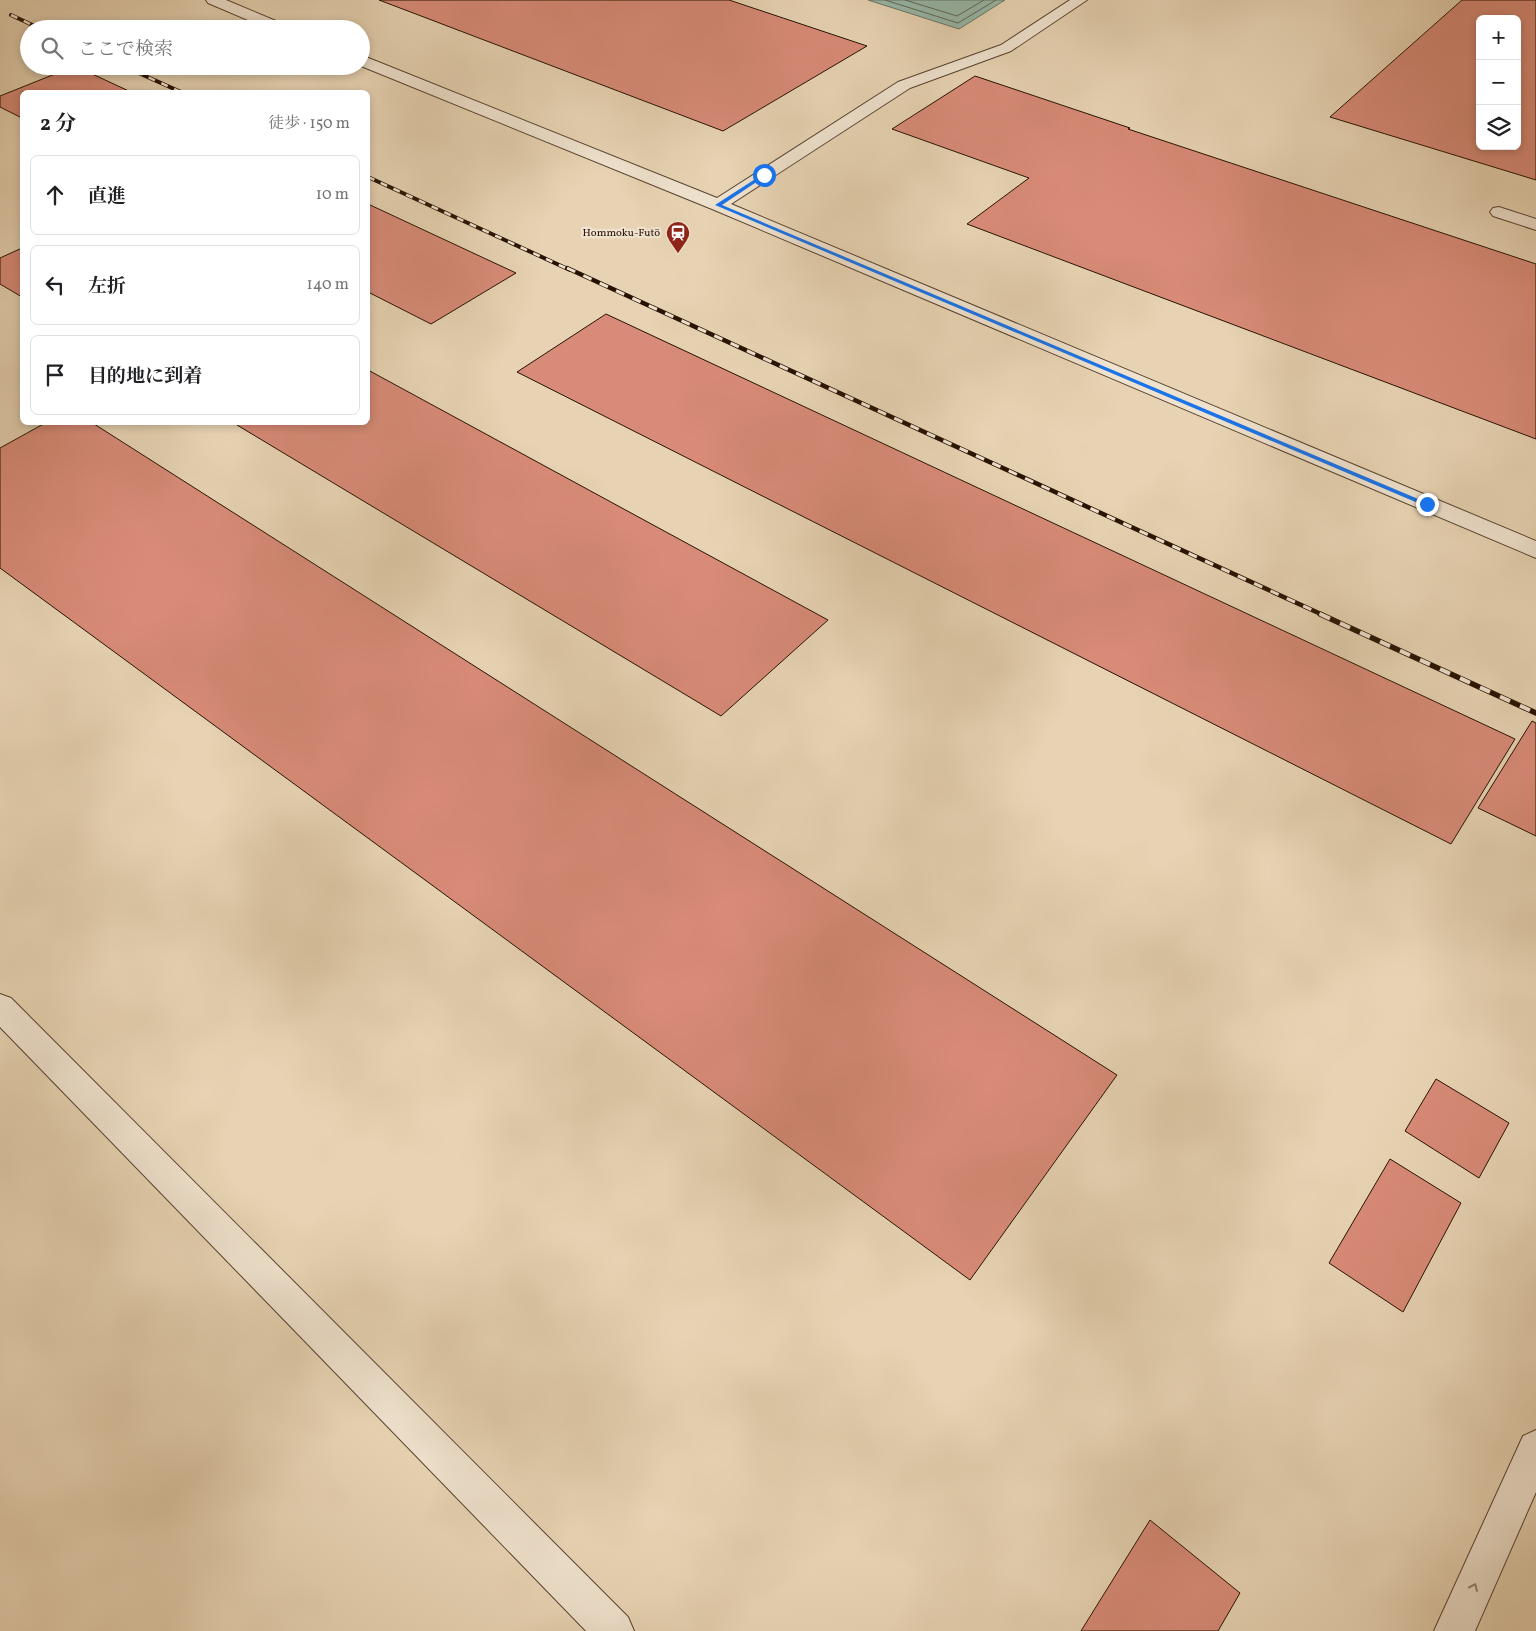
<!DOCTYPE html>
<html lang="ja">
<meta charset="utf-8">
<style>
:root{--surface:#fff;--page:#f2f2f2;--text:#202124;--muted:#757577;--line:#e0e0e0}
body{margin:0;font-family:Vollkorn,"Noto Serif JP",serif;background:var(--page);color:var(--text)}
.controls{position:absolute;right:15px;top:15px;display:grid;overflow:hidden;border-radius:8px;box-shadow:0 2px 8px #0003}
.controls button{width:45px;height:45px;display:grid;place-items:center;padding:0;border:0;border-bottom:1px solid var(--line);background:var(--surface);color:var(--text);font:25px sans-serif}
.stop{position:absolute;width:15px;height:15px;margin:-11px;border:4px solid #1a73e8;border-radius:50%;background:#fff}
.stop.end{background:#1a73e8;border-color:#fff;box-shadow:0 1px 5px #0008}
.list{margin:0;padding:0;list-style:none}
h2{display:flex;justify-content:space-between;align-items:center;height:65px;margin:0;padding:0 20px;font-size:21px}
h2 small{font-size:16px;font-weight:400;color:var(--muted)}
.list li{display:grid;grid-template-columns:32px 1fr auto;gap:15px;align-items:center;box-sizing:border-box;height:80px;margin:0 10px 10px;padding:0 10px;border:1px solid var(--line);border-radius:8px}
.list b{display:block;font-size:19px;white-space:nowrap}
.list em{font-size:16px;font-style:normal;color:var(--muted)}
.icon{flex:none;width:28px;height:28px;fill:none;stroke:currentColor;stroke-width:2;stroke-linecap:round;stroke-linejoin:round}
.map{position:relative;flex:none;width:1536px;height:1631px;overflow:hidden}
.search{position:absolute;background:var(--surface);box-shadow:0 2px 8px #0003;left:20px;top:20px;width:350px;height:55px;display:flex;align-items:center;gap:12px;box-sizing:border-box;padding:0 18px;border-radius:28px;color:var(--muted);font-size:19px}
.panel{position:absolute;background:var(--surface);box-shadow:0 2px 8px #0003;left:20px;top:90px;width:350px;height:335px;border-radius:8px}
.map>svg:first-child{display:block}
.water{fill:#97b8a9;stroke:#6a7666}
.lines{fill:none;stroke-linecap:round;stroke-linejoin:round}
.shore{stroke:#5f6555;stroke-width:1}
.building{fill:#d88b78;stroke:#271201;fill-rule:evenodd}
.minor-casing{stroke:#57422e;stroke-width:2}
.minor{fill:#efe2ce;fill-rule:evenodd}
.rail-far2-casing{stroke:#271201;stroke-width:4}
.rail-far1-casing{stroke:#271201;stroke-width:4.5}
.rail-casing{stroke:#271201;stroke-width:5.5}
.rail-far2{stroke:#efe2ce;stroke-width:2.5;stroke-dasharray:7;stroke-linecap:butt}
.rail-far1{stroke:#efe2ce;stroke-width:3;stroke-dasharray:9;stroke-linecap:butt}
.rail{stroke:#efe2ce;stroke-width:4;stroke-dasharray:11;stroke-linecap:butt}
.oneway{stroke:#958472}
.route{fill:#1a73e8}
.labels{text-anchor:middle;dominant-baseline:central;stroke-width:4.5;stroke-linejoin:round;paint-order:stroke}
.far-poi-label{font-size:11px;fill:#271201;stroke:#efe2ce;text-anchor:end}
</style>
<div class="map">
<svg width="1536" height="1631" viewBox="0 0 1536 1631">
<rect width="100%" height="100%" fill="#e7d3b3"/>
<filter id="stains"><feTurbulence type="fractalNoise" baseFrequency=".004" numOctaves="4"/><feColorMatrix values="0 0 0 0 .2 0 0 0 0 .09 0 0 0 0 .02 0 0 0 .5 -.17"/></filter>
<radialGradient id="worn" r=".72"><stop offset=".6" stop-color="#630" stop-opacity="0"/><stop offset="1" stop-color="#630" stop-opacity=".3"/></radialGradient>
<path class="water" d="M868,0H1005L959,29Z"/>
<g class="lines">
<path class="shore" d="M885,0L958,23L996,0
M905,0L957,16L984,0"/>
</g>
<path class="building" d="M379,0H729L867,46L723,131Z
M1462,0H1536V180L1330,117ZM1480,19H1517V146H1480Z
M75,66L131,92H22V118L0,107V96Z
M975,76L1130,128L1128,129L1536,264V439L967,224L1029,178L892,129Z
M368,204L516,273L431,324L368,292Z
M22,248V297L0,284V258Z
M606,314L1515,739L1451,844L517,372Z
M368,370L828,620L721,716L232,422H368Z
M47,422H91L1117,1075L970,1280L0,568V448Z
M1532,721L1536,723V836L1478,808Z
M1436,1079L1509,1123L1479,1178L1405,1131Z
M1390,1159L1461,1203L1403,1312L1329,1263Z
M1150,1520L1240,1593L1218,1631H1081Z"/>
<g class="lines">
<g class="minor-casing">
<path id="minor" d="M206,0H226L288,26L290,29H269L208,3Z
M1070,0H1087L1011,51L910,88L731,204L1536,541V558L712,209L361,66V55L717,198L898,82L1001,45Z
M1499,207L1536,219V230L1493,216L1490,212L1493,208Z
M0,994L11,998L628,1617L634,1631H586L0,1027Z
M1536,1430V1492L1475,1631H1434L1523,1436Z"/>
</g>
<use href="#minor" class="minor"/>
<g class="rail-far2-casing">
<path id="rail-far2" d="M11,15L41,29
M123,66L181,92
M368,177L570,270"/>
</g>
<g class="rail-far1-casing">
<path id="rail-far1" d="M567,268L1323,615"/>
</g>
<g class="rail-casing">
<path id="rail" d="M1320,614L1536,713"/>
</g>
<use href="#rail-far2" class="rail-far2"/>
<use href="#rail-far1" class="rail-far1"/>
<use href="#rail" class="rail"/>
</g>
<defs><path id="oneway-chevron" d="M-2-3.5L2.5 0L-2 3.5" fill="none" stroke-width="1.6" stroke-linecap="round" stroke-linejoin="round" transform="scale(1.25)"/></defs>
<use class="oneway" href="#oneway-chevron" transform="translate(1474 1587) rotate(-66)"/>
<path class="route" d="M763,174L767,175L722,205L1430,504L1425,506L715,205Z"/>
<defs>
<g id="station-pin" transform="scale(1.25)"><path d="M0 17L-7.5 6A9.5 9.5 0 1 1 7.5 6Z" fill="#8f2418" stroke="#efe2ce"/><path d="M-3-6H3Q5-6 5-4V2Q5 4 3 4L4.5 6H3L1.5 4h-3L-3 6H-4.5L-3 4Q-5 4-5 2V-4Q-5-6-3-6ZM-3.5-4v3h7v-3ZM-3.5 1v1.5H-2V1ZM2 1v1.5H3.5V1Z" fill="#fff"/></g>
</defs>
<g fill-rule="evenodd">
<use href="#station-pin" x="678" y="233"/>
</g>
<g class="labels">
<g class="far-poi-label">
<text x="660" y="233">Hommoku-Futō</text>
</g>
</g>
<rect width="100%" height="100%" filter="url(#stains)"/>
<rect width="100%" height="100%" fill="url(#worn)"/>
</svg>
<div class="controls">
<button>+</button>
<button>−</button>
<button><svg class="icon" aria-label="layers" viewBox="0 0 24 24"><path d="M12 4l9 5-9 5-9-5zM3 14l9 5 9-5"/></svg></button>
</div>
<div class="stop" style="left:764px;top:175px"></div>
<div class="stop end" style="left:1427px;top:504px"></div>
<div class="search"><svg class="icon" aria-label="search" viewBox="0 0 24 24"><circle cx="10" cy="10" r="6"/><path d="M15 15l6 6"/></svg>ここで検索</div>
<section class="panel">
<h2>2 分<small>徒歩 · 150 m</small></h2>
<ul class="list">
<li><svg class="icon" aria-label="ahead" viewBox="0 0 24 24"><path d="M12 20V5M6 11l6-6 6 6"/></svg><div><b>直進</b></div><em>10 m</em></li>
<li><svg class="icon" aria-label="left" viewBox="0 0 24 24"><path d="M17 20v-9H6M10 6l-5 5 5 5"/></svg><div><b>左折</b></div><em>140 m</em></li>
<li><svg class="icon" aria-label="arrive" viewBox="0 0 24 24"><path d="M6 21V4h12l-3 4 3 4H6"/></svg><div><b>目的地に到着</b></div></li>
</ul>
</section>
</div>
